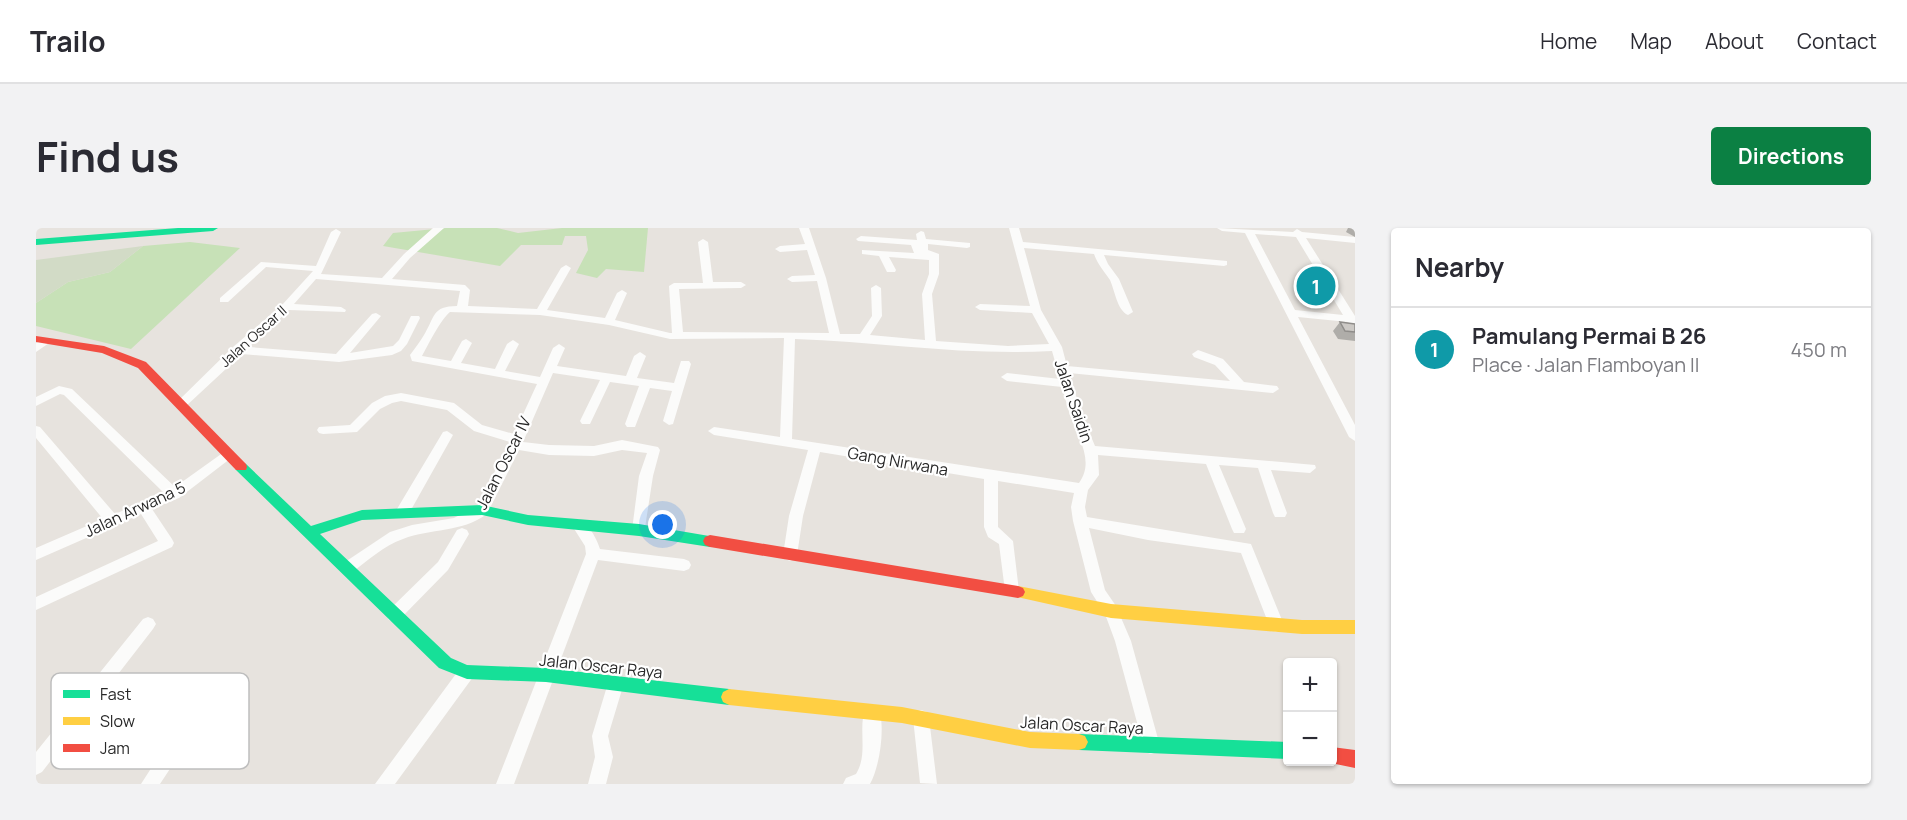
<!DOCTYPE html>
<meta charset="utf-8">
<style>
:root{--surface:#fff;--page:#f2f2f3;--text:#2b2b33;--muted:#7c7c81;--line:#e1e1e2;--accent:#0b8043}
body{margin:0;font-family:Manrope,sans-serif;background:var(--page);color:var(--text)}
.controls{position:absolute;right:18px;bottom:18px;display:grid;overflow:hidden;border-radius:6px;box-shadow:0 2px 4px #0004}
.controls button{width:54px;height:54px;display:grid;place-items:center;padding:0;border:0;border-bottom:2px solid var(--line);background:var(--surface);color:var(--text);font:30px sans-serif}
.you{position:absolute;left:627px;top:297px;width:21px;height:21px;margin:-15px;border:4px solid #fff;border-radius:50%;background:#1a73e8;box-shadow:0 0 0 9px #1a73e833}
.badge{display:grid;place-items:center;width:39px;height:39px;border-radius:50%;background:var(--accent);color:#fff;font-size:20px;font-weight:700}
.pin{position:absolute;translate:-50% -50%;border:3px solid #fff;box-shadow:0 2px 6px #0006}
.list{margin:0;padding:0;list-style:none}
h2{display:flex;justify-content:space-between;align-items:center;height:78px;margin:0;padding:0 24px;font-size:26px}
h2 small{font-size:20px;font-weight:400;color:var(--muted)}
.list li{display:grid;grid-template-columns:39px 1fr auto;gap:18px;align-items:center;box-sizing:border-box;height:84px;padding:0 24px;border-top:2px solid var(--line)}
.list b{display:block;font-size:22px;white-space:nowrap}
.list p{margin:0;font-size:20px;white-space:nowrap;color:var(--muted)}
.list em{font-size:20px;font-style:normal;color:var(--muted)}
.map{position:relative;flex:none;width:1319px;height:556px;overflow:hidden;border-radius:6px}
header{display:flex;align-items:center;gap:36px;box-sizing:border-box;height:84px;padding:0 30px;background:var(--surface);border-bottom:2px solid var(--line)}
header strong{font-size:28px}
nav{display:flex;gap:33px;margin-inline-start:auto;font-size:21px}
.intro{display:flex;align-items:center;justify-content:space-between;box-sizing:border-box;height:144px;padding:0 36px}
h1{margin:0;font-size:42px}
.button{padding:15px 27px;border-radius:6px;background:var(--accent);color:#fff;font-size:21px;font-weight:700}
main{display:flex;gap:36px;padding:0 36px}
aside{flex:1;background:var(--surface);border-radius:6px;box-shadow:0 2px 4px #0004}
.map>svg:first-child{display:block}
.green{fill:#c7e1b7}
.cemetery{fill:#d2dbc6}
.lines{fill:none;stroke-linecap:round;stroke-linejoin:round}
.street{fill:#fbfbfa;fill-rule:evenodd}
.fast{fill:#16e098;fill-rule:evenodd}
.slow{fill:#ffcf43;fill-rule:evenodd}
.jam{fill:#f24e42;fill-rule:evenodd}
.wall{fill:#afada9}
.building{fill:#ccc9c5;stroke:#8f8d8a;stroke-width:1.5}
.labels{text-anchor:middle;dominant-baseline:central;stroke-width:4.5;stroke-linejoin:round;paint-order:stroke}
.far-street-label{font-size:14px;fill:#282828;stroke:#fff}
.street-label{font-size:16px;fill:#282828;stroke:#fff}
.key{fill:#fff;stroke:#bebebe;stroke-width:1.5}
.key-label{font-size:16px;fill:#282828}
</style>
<header>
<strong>Trailo</strong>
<nav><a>Home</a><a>Map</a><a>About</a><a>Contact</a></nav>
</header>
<div class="intro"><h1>Find us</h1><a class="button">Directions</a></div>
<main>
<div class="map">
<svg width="1319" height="556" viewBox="0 0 1319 556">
<rect width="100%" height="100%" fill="#e7e3de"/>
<path class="green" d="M410,0H461L482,5L526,0H612L608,44L570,41L561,50L540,45L552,22L550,8H529L526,17H485L464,38L347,18L357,5Z
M154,14L204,20L95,121L0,98V75L32,54L74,44L107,18Z"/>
<path class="cemetery" d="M107,18L74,44L32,54L0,75V32Z"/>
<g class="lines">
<path class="street" d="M397,0H408L374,30L356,51L429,57L434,62L432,78L501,81L525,40L530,37L535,40L511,82L569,90L581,65L586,62L591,65L579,92L634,105H636L633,58L638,55H667L662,14L667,11L672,14L677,54H705L710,57L705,60L643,61L647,104L793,105L781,53L756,54L751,51L756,48L779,47L771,22L744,24L739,21L744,18L769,16L763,0H773L790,50L804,106H824L836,88L835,60L840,57L845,60L846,88L834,107L889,112L886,66L893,46V32L853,29L860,42L859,44H851L843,28L826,26V22L878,25L875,17L822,13L820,11L825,8L881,12L880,6L885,3L888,4L890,11L934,15V19L931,20L892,16V22L903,26V46L896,66L900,113L972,118L1013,116L996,85L944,82L939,79L944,76L994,78L973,0H983L987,14L1191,33V37L1188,38L1068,27L1072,36L1083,51L1097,84L1092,87C1081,82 1079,63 1074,52C1068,43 1062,37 1058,26L988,20L1005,82L1026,119L1031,138L1194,153L1179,137L1158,129L1156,126L1162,122L1187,131L1208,154L1241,158L1243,161L1237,165L1033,145L1046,187L1059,218L1279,237L1280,240L1274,245L1235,242L1251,285L1249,289H1239L1237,285L1222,240L1183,237L1210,301L1208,305H1198L1196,301L1170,236L1062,227L1063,247L1052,262L1049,279L1051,289L1215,316L1248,397L1245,402L1240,404L1235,402L1205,325L1112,312L1053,300L1069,362L1080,378L1095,413L1124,518L1121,524L1115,526L1109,524L1079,413L1069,386L1055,364L1037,293L1035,279L1038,265L962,253V299L977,313L983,363L981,367L976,369L971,367L969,363L963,316L952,309L948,299V251L784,224L767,288L761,327L759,331L754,333L749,331L747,327L753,288L772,222L678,207L672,203L678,199L744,209L748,110L634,111L573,97L504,87L414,84C405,91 392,117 386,128L415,133L426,113L430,111L436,115L425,135L459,141L471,116L477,112L483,116L469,143L504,149L517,120L523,116L529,120L521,138L590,148L598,128L604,124L610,128L601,150L638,155L645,133H653L655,136L637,196L633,197L627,193L636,163L614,160L599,199H591L589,196L603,158L574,154L554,196H546L544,193L564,152L517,145L487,214L513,217L558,218L586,212L622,219L624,222L617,248L608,306H598L596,302L603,248L611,225L586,222L558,228L513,227L483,222L451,286C425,305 395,300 367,311C348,317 332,333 316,344L311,346L306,344L304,340L306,336L354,304L376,297L418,290L441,278L474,214L438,203L411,182L365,173L356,175L344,181L321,204L287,206L283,205L281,202L283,199L314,197L336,175L349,168L365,165L418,175L446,197L478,206L501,156L376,133L374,127C379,120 384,114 388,107C399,89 396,78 421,78L424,63L280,51L258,76L305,79L310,82L309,84L253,82L213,119L300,126L336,86L340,85L345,88L314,125L357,118L363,112L375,88H383L384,90L371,116L365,123L356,127L303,134L206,126L149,179L145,180L139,176L197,119L246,77L277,43L230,39L192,74H184V70L225,34L280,38L295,4L300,1L305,4L285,46L346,50L368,26ZM759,111C844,114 931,128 1016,123L1024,151L971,145L965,149L971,153L1026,159C1029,169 1031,178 1034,187C1042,210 1059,233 1043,255L756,211Z
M1181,0L1257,4L1261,1L1266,4L1319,9V15L1270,10L1319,88V100L1315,99L1312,94L1262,89L1319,197V213L1313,209L1209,5L1186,3ZM1219,6L1260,9L1307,87L1259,82Z
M10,110L16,113L0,124V115Z
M23,158L36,161L139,259L188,224H198L199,227L143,270L116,281L136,311L138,315L136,319L0,382V369L122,313L105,286L0,332V320L67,291L0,210V198L4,199L79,286L128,265L28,167L24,166L0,178V169Z
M411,203L417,207L371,289H361L359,285L361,281L407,204Z
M542,291C552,294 561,311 564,321L648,331L653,333L655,337L653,341L648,343L562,332L478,556H460L550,326L549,318L535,296L537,292Z
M426,300L431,302L433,306L412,342L363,392L358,394L353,392L350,387L353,382L402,334L421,302Z
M112,389L117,391L120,396L117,401L55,481L189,510L195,512L198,518L195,524L189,526L149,518L124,556H105L132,514L44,495L6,544L0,547V524L107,391Z
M431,437L437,439L439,444L437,449L359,556H339L425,439Z
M580,447L586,450L588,455L572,508L577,529L570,556H552L559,529L556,508L572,455L574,450Z
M836,476L842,478C850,497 844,538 834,556H807L810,550L820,546C833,525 821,500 830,478Z
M885,482L891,484L893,490L901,556L884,555L877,490L879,484Z"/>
<path class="fast" d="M142,0H182L177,3L0,17V11Z
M205,234L210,236L275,298L326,282L446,277L492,287L603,296L679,309L681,313L679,317L674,319L603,308L492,297L446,287L326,292L284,306L415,430L431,437L510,440L693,461L699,464L701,469L699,474L693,477L510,454L431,451L403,440L200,242L199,239L200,236Z
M1043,506L1252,514V531L1043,522L1037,520L1034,514L1037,508Z"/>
<path class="slow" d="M982,358L1075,376L1266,392H1319V406H1266L1075,390L977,368L975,364L977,360Z
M693,461L866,479L994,504L1043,506L1049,508L1052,514L1049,520L1043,522L994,520L866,495L693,477L687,474L685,469L687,464Z"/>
<path class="jam" d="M0,108L68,118L110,134L210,236L211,239L210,242H200L102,140L66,125L0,114Z
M674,307L982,358L987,360L989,364L987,368L982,370L674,319L669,317L667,313L669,309Z
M1296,519L1319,522V540L1290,534H1296Z"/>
</g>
<path class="wall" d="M1312,0H1319V9L1310,4Z
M1274,45L1298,55L1292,63L1272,61L1268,53Z
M1304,94L1319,96V113L1302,111L1297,103Z"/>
<path class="building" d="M1274,45L1294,47L1298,55L1278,53Z
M1304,94L1319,96V104L1309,103Z"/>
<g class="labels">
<g class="far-street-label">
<text transform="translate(217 108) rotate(-42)">Jalan Oscar II</text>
</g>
<g class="street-label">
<text transform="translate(1038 173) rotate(71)">Jalan Saidin</text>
<text transform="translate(862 233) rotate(10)">Gang Nirwana</text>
<text transform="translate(467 235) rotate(-63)">Jalan Oscar IV</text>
<text transform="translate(99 281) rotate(-25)">Jalan Arwana 5</text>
<text transform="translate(565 438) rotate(6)">Jalan Oscar Raya</text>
<text transform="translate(1046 497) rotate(3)">Jalan Oscar Raya</text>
</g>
</g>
<rect x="15" y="445" width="198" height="96" rx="9" class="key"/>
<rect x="27" y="462" width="27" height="8" fill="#16e098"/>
<rect x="27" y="489" width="27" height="8" fill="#ffcf43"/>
<rect x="27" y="516" width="27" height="8" fill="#f24e42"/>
<g class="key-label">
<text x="64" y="472">Fast</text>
<text x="64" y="499">Slow</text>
<text x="64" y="526">Jam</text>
</g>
</svg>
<div class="controls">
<button>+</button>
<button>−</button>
</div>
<div class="you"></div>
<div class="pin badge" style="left:1280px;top:58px;background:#0f9aa8">1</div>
</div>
<aside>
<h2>Nearby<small></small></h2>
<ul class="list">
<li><span class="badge" style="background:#0f9aa8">1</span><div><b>Pamulang Permai B 26</b><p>Place · Jalan Flamboyan II</p></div><em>450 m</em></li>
</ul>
</aside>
</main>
